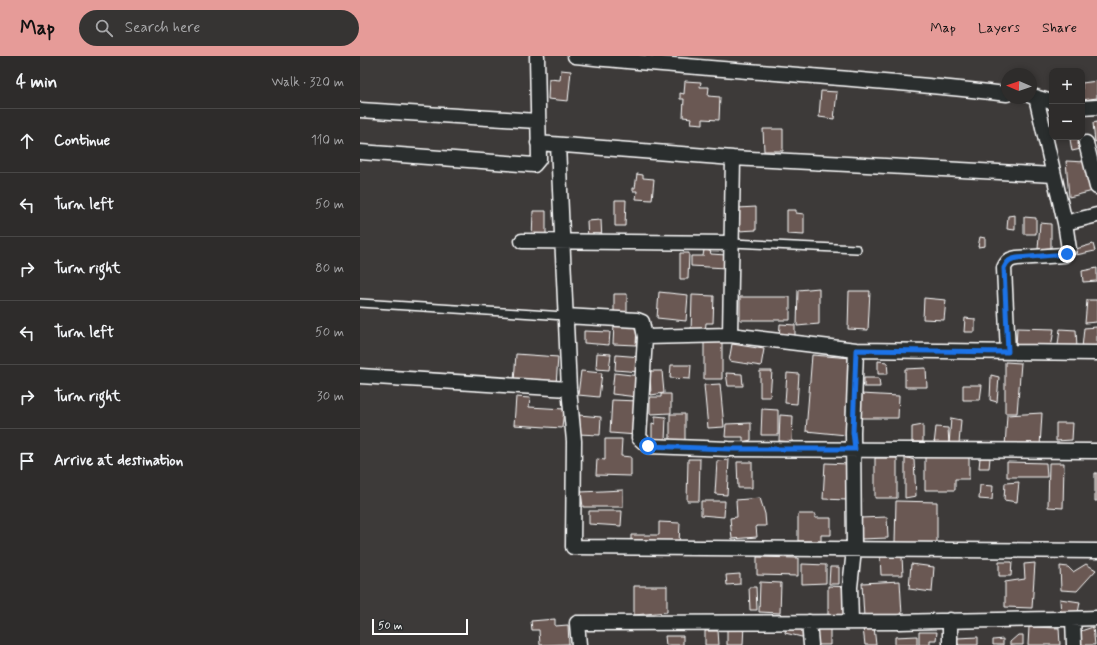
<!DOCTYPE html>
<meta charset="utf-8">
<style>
:root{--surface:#2e2c2b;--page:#363433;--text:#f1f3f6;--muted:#a7a7a9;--line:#494847;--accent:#e69b98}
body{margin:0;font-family:Mynerve,sans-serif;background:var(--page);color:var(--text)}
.controls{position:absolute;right:12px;top:12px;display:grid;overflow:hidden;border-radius:8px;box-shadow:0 2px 6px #0003}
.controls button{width:36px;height:36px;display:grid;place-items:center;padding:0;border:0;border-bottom:1px solid var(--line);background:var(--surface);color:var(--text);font:20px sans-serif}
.compass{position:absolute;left:641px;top:12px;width:36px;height:36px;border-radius:50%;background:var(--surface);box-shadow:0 2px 6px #0003;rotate:272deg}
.scale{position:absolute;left:12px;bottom:10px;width:96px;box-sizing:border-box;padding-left:4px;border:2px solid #fff;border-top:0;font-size:11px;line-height:14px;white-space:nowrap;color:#fff;-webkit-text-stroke:3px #2a2d2e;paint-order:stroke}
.stop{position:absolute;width:12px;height:12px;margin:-9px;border:3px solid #1a73e8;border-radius:50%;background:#fff}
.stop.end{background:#1a73e8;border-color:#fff;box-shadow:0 1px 4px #0008}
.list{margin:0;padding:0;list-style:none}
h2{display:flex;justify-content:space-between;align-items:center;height:52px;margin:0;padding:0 16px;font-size:17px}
h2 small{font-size:13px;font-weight:400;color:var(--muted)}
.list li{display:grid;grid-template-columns:26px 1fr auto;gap:12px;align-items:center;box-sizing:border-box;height:64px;padding:0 16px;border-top:1px solid var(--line)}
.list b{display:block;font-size:15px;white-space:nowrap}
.list em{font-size:13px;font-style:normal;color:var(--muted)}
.icon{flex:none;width:22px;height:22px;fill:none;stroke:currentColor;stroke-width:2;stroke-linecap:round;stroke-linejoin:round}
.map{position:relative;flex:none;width:737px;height:589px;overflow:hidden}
header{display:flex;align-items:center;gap:24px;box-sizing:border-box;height:56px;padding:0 20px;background:var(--accent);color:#111}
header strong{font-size:19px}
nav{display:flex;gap:22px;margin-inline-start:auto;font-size:14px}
.search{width:280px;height:36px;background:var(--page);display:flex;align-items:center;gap:10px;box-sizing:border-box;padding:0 14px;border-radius:22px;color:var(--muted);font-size:15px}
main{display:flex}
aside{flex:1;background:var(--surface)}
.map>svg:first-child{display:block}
.building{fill:#6a5853;stroke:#fff}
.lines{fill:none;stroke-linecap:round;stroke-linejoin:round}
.service-casing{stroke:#fff;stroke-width:10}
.minor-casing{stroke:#fff;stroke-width:17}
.service{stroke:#2a2d2e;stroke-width:7}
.minor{stroke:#2a2d2e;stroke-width:14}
.route{stroke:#1a73e8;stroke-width:5}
</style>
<header>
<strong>Map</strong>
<div class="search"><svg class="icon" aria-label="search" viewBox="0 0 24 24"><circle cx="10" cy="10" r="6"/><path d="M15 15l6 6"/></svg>Search here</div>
<nav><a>Map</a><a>Layers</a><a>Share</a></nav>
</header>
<main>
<aside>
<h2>4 min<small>Walk · 320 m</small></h2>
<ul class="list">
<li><svg class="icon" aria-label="ahead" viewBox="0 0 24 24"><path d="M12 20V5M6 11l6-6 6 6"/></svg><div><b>Continue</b></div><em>110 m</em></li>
<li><svg class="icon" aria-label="left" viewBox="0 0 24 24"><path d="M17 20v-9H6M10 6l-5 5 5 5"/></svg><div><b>Turn left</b></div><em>50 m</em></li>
<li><svg class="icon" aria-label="right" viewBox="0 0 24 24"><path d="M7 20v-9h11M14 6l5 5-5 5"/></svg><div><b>Turn right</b></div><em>80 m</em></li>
<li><svg class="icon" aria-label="left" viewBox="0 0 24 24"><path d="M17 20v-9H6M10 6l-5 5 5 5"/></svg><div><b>Turn left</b></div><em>50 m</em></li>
<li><svg class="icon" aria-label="right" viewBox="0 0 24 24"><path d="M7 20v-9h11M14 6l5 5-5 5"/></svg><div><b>Turn right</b></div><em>30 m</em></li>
<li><svg class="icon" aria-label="arrive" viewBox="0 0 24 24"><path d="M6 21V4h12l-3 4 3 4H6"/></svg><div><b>Arrive at destination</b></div></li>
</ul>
</aside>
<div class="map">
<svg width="737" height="589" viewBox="0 0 737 589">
<rect width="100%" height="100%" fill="#3d3a39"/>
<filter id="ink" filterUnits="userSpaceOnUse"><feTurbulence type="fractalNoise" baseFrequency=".025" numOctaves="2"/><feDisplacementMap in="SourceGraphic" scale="8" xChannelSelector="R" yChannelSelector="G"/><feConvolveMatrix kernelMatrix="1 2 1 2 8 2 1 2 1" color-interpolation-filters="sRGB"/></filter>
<g filter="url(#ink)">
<path class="building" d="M201,14L211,15L208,45L188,43L189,23L200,24Z
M325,25L341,26L340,31H349L348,40L360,41L359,64L343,63V68L331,67L332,62L323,61L324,43H320V37L324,38Z
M737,25V42L722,44V27Z
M461,35L477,36L474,63L459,61Z
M737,66V85L735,86L733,67Z
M403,73H423V95H404Z
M710,83H721V93L712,95Z
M706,105L726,106L733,135L709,141Z
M277,118L283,119V122L294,123L292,144L276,143L277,135H273V132H275Z
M255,144H266L265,170H255Z
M396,151V174L378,175V152Z
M427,154H436V157L444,158V179L427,178Z
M173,155H186V184H172Z
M655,159V174L647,173L648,160Z
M664,161L676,162V178H664Z
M241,164L242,185H228L227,165Z
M680,167L691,168V192L678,193Z
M620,181L625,182V190L618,191Z
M733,188L735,195L716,199V193Z
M344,194L350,195L351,198L366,199V212L331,210V200H343Z
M320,197H329L328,223H320Z
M737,212V225L723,226L722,215Z
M459,232V268L437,270L438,234Z
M489,235H510L508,274L488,273Z
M299,236L328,239L326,265L297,262Z
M254,238H267V260H254Z
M332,239L354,240L353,267H346L345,277H331Z
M380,241H430V264H380Z
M564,242L586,244L584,264L563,263Z
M727,244H737V266L725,267Z
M605,262L615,263V276H604Z
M420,268L435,269V285L419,284Z
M254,269L277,270L276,289L253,288Z
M737,271V293L722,292L724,272Z
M657,272L694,273L691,292H656Z
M700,273L716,274L717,292L698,289Z
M224,275L250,276L249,289L224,287Z
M344,285H362V323H344Z
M372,288L404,293L401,310L369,305Z
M237,297L251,298L249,314L236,313Z
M156,298L198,301L196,329L154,325Z
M256,299L282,301L281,316L255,314Z
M452,299L492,302L486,379L446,375Z
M518,305L527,306L528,318H518Z
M645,306L661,307L657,357H645Z
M311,309H331L330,323L310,322Z
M566,312L567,331H545V313Z
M221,315L242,317L239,341L218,339Z
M290,315H302L304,337L291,339Z
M400,315H412L410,341H400Z
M254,317L280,320L277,341L252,338Z
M366,317L382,318L383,330H368Z
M427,317L439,318L437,348L425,347Z
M631,319L639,321L637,346L630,344Z
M504,322H519L520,331H504Z
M360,328L364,371L348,372L344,329Z
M603,329H622L620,344H603Z
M301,338H311V357L290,358V341H301Z
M501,338L539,340L538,362H499Z
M156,341L170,342L169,351L204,353L202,372L154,369Z
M252,344L279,345L277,379L250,377Z
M402,353L418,354V379H401Z
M682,357L680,391H645L647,359Z
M310,358H325V385H310Z
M219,359L241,361L240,379L218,378Z
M420,359L433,360L432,386L419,385Z
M295,360L306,361L305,385L292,384V367L295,368Z
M591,362L601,364L599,388L589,389Z
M391,367V384L383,386V381H365L366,368Z
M696,367H713L712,384L696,385Z
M563,369V386H552V371Z
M576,371L588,372L589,389H574Z
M245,383H262L261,400L271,401V420L236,419L237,403L245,404Z
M565,399H609V423H595V434H565Z
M545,401L554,404L556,440L545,442Z
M515,402H537V442H515Z
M620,402H630L629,412H619Z
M328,403H340L339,445H327Z
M369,404L367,439L355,438L357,405Z
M377,406H392V432H378Z
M647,406L686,407L687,421H647Z
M465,407L489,408L487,444L463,443Z
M689,407H704L703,452L688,451Z
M735,417H737V445H735Z
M659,426L657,446L644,444L645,427Z
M620,429L633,430L632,444L619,443Z
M263,434V451H223L221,436Z
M400,442L405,458L406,470H396L397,481L372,483L370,462L377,461L376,444Z
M341,445H365L364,461L341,459Z
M536,445L577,446V487H535Z
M229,455H262L261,470L229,468Z
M438,458H455V462H471V479H461V485H438Z
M527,461L528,482L500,483V462Z
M299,466L320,467L319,488L271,487V479H299Z
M520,499L542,501L543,519H521Z
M397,501L438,502V520L397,519Z
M639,506H652L651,520H639Z
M675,507L672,552L645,551V526L665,523L664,508Z
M442,508L466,509V527L442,528Z
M551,508L574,511L572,536L549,533Z
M726,508L736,514L717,535L701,534L700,510L708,511L713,516Z
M470,511H479V528H469Z
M380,518V528L367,529L366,519Z
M540,525L542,559L504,561L502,527Z
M400,526L421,527L420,557L399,556Z
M274,530H307V556L274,559Z
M468,530L490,531V559H468Z
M389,531H396L397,554H390Z
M700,543L720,546L718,557L701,560Z
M195,563V570L208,569L209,588L180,589L179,574H172L171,565Z
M384,568L383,589H367V570Z
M445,570L446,582L425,577L426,571Z
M514,571L516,589H505L503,572Z
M669,571L699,572L700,589H668Z
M733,571L735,589H721V575Z
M470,572V589H457V573Z
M345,575H358L359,589H345Z
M559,576H577L576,584H570V589H559Z
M658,579H663V589H650V586Z
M305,580H323V589H306Z
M557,580V589H535V581Z
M618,581V589H598L597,582Z
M643,583V589H633V584Z"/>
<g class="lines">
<g class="service-casing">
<path id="service" d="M372,187L497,193
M0,247L205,260"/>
</g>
<g class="minor-casing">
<path id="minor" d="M215,0C359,15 503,21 647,38
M671,40L692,46
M722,52L737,51
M0,54L177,65
M178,87L373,102L694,119
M726,87L737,131
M198,89L209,333L214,385L213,491L737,495
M0,96L174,109L179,103L177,0
M705,167L737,159
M162,185L372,187
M205,260L277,264L282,266L285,281L279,382L288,390L369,393L737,395
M370,279L373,102
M285,281L370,279L496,294L737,297
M648,296L644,212C647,205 650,203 657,202L704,199L709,193L705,167L676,41
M0,320L209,333
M713,563L714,589
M449,566L451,589
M491,566L490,531L494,494L493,376L496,294
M219,589L217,567L539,566C605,564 671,564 737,562
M590,589V564"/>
</g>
<use href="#service" class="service"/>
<use href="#minor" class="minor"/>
</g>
</g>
<g class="lines" filter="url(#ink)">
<path class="route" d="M288,390L369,393H495L493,376L496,294L648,296L644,212C647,205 650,203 657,202L707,198"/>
</g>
</svg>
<div class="controls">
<button>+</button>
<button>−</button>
</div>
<svg class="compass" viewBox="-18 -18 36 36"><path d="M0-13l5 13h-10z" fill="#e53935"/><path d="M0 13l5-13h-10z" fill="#a7a7a9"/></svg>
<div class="scale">50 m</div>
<div class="stop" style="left:288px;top:390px"></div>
<div class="stop end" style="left:707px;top:198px"></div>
</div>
</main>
